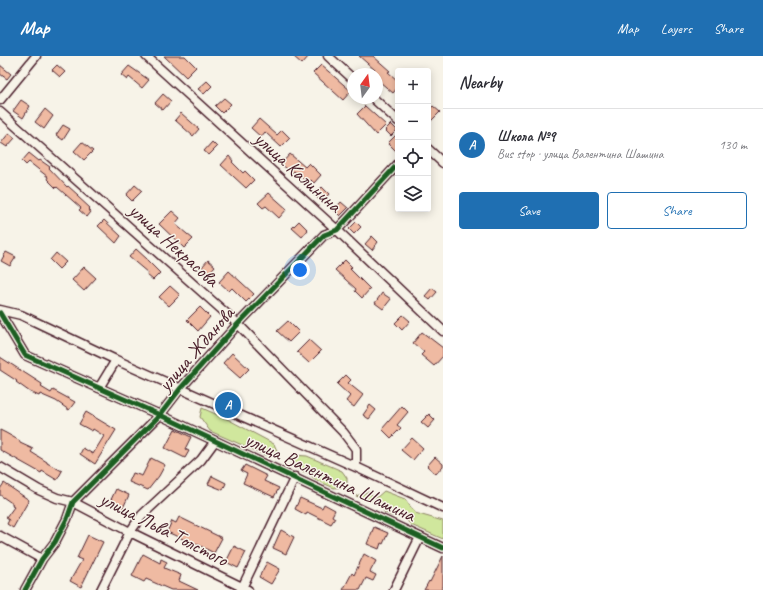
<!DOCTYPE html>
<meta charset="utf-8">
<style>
:root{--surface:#fff;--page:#f7f7f7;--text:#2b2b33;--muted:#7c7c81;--line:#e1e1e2;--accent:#1f6fb2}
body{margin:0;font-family:Caveat,sans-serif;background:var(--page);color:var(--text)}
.controls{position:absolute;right:12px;top:12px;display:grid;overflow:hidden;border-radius:4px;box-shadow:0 2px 10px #0003}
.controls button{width:36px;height:36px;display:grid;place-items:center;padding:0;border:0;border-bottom:1px solid var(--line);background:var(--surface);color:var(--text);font:20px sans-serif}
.compass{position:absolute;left:347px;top:12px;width:36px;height:36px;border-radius:50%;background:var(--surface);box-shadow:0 2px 10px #0003;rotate:14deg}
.you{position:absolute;left:300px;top:214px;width:14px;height:14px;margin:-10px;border:3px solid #fff;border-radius:50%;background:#1a73e8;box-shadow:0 0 0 6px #1a73e833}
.badge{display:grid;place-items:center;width:26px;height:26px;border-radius:50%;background:var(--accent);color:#fff;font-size:13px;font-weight:700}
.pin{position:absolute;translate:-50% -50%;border:2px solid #fff;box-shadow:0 1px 4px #0006}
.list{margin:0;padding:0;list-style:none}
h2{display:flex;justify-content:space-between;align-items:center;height:52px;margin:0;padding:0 16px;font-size:17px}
h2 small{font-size:13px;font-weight:400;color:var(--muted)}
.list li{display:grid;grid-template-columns:26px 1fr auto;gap:12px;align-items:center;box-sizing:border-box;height:72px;padding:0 16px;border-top:1px solid var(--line)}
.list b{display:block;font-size:15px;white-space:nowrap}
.list p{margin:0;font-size:13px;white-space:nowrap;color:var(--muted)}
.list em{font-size:13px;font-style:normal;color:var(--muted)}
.actions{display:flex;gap:8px;padding:12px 16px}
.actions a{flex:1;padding:9px 0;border:1px solid var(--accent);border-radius:4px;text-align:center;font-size:14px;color:var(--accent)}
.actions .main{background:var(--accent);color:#fff}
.icon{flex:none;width:22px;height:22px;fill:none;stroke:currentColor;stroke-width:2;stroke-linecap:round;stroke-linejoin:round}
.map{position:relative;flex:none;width:443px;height:534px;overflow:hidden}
header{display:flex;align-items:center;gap:24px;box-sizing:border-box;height:56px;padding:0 20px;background:var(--accent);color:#fff}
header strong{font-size:19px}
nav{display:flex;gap:22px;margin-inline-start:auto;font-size:14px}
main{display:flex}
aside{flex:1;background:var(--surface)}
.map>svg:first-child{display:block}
.green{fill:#d0e79d;stroke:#8d8364}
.building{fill:#efbaa2;stroke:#4a1f2b}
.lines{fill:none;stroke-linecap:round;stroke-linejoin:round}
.minor-casing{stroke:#4a1f2b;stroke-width:11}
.minor{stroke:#f7f3e8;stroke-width:8}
.cycleway-casing{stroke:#f7f3e8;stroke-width:8}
.cycleway{stroke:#1b5e20;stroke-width:5}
.labels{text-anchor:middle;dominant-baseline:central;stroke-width:3;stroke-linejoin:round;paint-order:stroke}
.street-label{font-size:20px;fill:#4a1f2b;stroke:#f7f3e8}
</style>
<header>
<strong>Map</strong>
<nav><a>Map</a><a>Layers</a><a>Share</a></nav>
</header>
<main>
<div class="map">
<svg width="443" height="534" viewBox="0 0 443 534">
<rect width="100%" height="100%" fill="#f7f3e8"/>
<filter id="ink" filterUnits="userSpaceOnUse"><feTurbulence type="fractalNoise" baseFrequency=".025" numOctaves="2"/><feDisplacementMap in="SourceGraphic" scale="8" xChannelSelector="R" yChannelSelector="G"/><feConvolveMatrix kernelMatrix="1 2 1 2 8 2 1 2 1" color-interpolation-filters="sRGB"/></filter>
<g filter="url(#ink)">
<path class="green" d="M202,352L229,364L274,388L278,397L273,399H265L210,375L200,361Z
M293,399L307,400L342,415L347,422V428L342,431L334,432L316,424L308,417L299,414L292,405Z
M384,435L405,443L415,457L443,465V483L411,469L401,458L396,455L392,460L384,456L383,448L356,440L368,436L376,442Z"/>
<path class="building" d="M164,0H185L196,11L186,21Z
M293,0H309L302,8Z
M359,0H373L390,15L388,16L398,25V31L393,37L380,26L377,29V18H372L375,14Z
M0,9L11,18L7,23L0,18Z
M57,9L65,16L60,21L52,14Z
M321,9L351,35L343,44L313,17Z
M129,10L149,24L142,32L129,21L127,24L121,19Z
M207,25L212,30L204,38L198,33Z
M163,38L171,45L163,54L155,47Z
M224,42L231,48L222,57L215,50Z
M21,44L30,50L23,62L13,55Z
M365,50L386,69L376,79L357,58Z
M433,50L440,56L428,68V55Z
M45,53L53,60L44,73L35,66Z
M181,57L199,73L193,80L175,64Z
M259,63L277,79L282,74L290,82L281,91L265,76L261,81L251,72Z
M391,68L397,74L391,80L385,74Z
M63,69L70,73L63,84L56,79Z
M9,77L15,82L7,91L1,87Z
M398,77V97L388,87Z
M82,86L93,95L84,104L74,95Z
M212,86L217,91L209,99L204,95Z
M29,97L39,105L40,104L50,111L49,112L67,131L68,130L78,139L77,140L90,152L88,154L91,156L87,161L79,154L81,152L57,131L56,132L47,123L48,121L29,106L26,109L22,105Z
M290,98L305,111L309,107L321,119L314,127L311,124L308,127L294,115L292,117L281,108Z
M229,100L233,105L232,106L243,117L245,115L254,124L246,132L221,109Z
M135,129L142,135L132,145L126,139Z
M322,131L329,138L322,146L314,139Z
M269,137L287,153L279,162L266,150L263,152L258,147Z
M341,146L348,152L340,160L334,154Z
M172,155L180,162L175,168L193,183L184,192L159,168Z
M104,164L121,180L116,187L98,170Z
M299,165L308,174L302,181L292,172Z
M356,166L361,171L354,178L349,173Z
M372,180L378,186L372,194L365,188Z
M136,193L147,203V204L160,217L153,224L147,219L148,217L129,201Z
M6,196L16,201L10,210L1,205Z
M56,197L66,206L59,213L50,204Z
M208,204L215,210L209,217L202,211Z
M345,204L352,211L350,213L370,233L362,242L355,235L356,233L335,214Z
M84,211L96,222L84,235L72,224Z
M229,215L254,238L246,246L232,232L229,235L219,226Z
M170,230L180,239L169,250L159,241Z
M432,232L437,236L430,244L425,240Z
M382,237L391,243L383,253L375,247Z
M200,251L210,261L198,275L187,264Z
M403,259L410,265L402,274L395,267Z
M288,265L299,276L289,286L277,275Z
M422,276L443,292V300L434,310L421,299L424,296L413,287Z
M309,284L321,295L309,307L297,296Z
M232,297L249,313L240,322L223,307Z
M0,301L42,328L41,331L51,337L53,334L75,346L69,354L56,345L40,338L39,340L30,336L16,326L17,325L0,314Z
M346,319L351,324L348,327L363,339L354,351L346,345L350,340L337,328Z
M370,349L376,354L369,363L363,359Z
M402,350L408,356L397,369L401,372L391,382L382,373Z
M86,356L116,374L95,408L80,398L83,392L93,398L104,380L93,373L92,375L79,368Z
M429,358L435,364L428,372L421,366Z
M175,373L191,381L185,393L189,395L185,402L165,392Z
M0,374L6,377L20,385V387L33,393L31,396L47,406V407L62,415L57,424L42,415L41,417L0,394Z
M412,382L423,392L413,404L401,394Z
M435,401L443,408V410L436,418L427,410Z
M151,402L165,409L159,420L148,434L129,426L133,417L142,420Z
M245,409L267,420L264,425L279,432L274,441L243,427L247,418L241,415Z
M212,420L226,427L223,434L208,428Z
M4,427L29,444L13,472L7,468L9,464L6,462L14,451L12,450L13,448L0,439V433Z
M116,433L129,439L122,454L109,448Z
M300,442L322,452L324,448L335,454L332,460L335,462L331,468L307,456L306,459L295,453Z
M179,461L222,482L214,497L191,485L190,486L167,476L172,465L176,467Z
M374,471L388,477L383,488L381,487L379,493L367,488Z
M281,474L294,481L286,498L273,492Z
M88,479L103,486L81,531L70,525L82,504L77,502Z
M234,490L246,496L238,512L226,506Z
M143,498L160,507L161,503L167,506L164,512L181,519L179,525L198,534H171L146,523L144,526L132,520Z
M364,498L376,505L370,516L376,519L373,525L366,522L360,534H343L352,517L354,519Z
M443,500V530L441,534H424L429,525L430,526Z
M267,506L280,513L271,528L259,521Z"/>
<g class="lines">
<g class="minor-casing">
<path id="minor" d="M146,0L337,174L443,275
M328,0L353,23
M373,42L398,65
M0,44L36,0
M0,56L238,268L343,376L356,393V411
M428,93L443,107
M0,254L21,259L116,304L356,411L443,452
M0,257L25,299L160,359L443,492
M99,332L116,304
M0,411L39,434L57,442L73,446L130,476L248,534
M0,480L42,503
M25,534L42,503L55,486L67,463L73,446L160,359L180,333L238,268L324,179L337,174L398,108
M101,534L130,476L142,459L201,404L215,385
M241,534L295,421
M394,534L420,481"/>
</g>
<use href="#minor" class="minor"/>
<g class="cycleway-casing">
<path id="cycleway" d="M0,257L25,299L160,359L443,492
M25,534L42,503L55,486L67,463L73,446L160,359L180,333L238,268L324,179L337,174L398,108"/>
</g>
<use href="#cycleway" class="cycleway"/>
</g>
</g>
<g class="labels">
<g class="street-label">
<text transform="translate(298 116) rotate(42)">улица Калинина</text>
<text transform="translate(174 189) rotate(42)">улица Некрасова</text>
<text transform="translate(196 293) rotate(-49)">улица Жданова</text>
<text transform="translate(330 421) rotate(25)">улица Валентина Шашина</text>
<text transform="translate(164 473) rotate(27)">улица Льва Толстого</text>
</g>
</g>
</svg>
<div class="controls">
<button>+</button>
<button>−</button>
<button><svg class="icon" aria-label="locate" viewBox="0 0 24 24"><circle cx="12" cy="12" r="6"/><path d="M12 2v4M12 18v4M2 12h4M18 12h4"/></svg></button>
<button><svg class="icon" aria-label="layers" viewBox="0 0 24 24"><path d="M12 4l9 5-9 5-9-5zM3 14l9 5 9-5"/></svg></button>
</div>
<svg class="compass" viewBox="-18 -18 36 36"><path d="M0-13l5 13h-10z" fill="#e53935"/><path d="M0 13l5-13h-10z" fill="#7c7c81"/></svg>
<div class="you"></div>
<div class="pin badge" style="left:228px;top:349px">A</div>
</div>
<aside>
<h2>Nearby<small></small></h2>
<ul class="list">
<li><span class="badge">A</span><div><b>Школа №9</b><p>Bus stop · улица Валентина Шашина</p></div><em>130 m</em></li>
</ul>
<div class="actions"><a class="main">Save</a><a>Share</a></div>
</aside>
</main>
